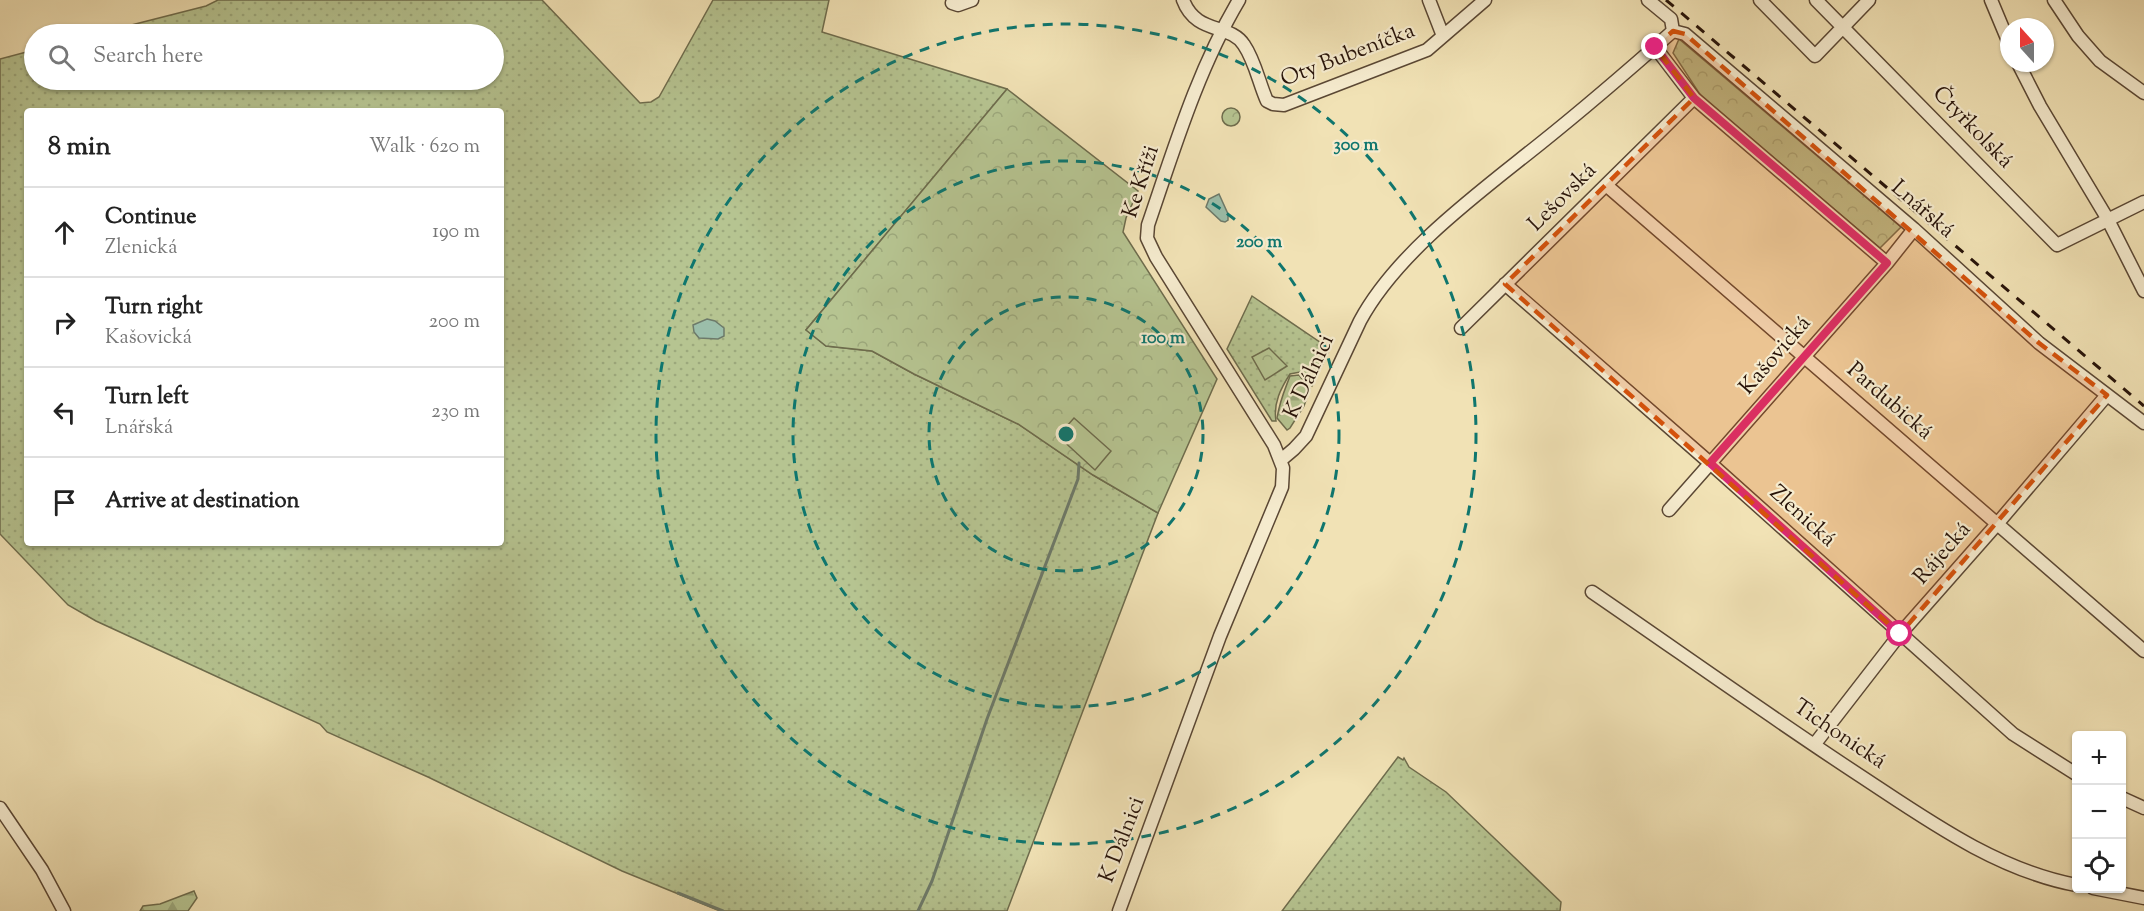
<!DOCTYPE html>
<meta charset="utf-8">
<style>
:root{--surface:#fff;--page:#f6f6f6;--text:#222;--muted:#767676;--line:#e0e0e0}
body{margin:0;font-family:"Sorts Mill Goudy",serif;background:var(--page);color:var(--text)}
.controls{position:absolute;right:18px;bottom:18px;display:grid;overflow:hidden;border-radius:6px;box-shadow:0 2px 4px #0004}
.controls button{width:54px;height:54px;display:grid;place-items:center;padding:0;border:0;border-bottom:2px solid var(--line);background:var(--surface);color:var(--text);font:30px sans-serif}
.compass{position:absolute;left:2000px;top:18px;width:54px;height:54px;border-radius:50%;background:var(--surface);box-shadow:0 2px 4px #0004;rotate:339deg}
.stop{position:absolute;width:18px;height:18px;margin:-14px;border:4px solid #db2777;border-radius:50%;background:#fff}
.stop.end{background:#db2777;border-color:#fff;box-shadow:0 2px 6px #0008}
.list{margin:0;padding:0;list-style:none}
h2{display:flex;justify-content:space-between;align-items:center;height:78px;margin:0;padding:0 24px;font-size:26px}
h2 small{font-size:20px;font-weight:400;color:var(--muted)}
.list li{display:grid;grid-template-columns:39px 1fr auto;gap:18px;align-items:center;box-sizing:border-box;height:90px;padding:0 24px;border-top:2px solid var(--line)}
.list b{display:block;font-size:22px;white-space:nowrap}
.list p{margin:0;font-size:20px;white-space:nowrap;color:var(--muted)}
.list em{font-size:20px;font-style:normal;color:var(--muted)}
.icon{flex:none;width:33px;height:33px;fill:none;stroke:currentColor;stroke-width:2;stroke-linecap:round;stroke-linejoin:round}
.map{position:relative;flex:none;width:2144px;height:911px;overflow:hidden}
.search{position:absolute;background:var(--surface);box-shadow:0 2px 4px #0004;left:24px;top:24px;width:480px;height:66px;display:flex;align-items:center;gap:15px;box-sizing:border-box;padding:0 21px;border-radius:33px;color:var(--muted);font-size:22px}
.panel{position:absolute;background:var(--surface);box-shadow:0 2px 4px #0004;left:24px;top:108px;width:480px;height:438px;border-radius:6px}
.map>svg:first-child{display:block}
.grass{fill:url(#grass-dots);stroke:#6e6c4d;stroke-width:1.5;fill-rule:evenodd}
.forest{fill:url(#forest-firs);stroke:#6e6c4d;stroke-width:1.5}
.park{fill:url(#park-crowns);stroke:#6e6c4d;stroke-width:1.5}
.garden{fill:#b6c491;stroke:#6e6c4d;stroke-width:1.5}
.water{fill:#9bbeaa;stroke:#6d7a6a;stroke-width:1.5}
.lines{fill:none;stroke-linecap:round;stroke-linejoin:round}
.stream{stroke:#6d7a6a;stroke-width:3}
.minor-casing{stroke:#5a4734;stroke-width:15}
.minor{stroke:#f6eccf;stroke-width:12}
.rail{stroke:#271309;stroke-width:3;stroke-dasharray:10 10;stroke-linecap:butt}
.route{stroke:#db2777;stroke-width:8}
.marked{fill:#d5520c;fill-opacity:0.2;stroke:#d5520c;stroke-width:4.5;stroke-dasharray:12 8;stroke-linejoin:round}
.ring{fill:none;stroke:#0f766e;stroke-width:3;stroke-dasharray:10 8}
.labels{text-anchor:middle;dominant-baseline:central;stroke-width:4.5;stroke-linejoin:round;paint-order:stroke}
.street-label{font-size:22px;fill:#271309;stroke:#f6eccf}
.centre{fill:#0f766e;stroke:#f6eccf;stroke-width:3}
.ring-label{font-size:18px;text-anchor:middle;font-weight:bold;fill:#0f766e;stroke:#f6eccf;stroke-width:4.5;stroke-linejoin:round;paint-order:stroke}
</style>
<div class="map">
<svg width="2144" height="911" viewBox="0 0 2144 911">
<defs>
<pattern id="grass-dots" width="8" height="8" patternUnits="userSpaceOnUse" patternTransform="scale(1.5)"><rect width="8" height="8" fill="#b6c491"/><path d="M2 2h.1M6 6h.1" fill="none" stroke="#9ca87c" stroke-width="1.8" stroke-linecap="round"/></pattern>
<pattern id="forest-firs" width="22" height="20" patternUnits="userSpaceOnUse" patternTransform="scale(1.5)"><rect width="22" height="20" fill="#b6c491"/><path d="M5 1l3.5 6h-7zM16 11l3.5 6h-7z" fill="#9ca87c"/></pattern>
<pattern id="park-crowns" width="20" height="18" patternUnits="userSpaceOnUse" patternTransform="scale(1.5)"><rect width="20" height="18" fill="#b6c491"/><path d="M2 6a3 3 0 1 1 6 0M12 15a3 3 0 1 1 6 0" fill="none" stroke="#9ca87c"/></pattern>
</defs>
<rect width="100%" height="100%" fill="#f1e2b5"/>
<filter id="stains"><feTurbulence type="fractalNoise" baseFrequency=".00333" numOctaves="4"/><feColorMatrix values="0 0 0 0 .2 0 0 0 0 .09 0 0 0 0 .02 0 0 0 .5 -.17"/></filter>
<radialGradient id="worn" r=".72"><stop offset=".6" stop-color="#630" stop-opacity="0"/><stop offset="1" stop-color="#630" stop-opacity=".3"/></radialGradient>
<path class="grass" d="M218,0H542L640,103L651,102L659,97L713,0H829L822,32L1007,89L806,330L826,346L872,351L914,374L1018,424L1093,475L1158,513L1007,911H720L622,871L428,777L327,732L320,724L96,621L68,605L0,534V59L34,50V80H494V34H96L206,6ZM27,111H501V543H27Z
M1252,296L1330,349L1312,386L1300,372L1290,374C1281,388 1273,403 1276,421H1272L1227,349Z
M1398,757L1403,760L1404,758L1409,767L1446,792L1561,902L1560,911H1282Z"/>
<path class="forest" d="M1299,375L1310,389L1304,406L1290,428L1287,430L1277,418C1280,400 1284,392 1290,376Z
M194,891L197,898L188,911H140L143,906L160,904Z"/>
<path class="park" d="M1679,39L1901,227L1880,248L1701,96L1673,53Z
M1007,89L1138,191L1126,218L1123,232L1217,379L1158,513L1093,475L1018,424L914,374L872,351L826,346L806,330Z
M1222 117a9 9 0 1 1 18 0a9 9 0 1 1-18 0Z
M1269,348L1287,366L1265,380L1252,357Z"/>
<path class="garden" d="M1074,418L1111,451L1095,470L1058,436Z"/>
<path class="water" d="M1219,194L1228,214V220L1225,222L1221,221L1206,207L1209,199Z
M707,319L715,321L724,328V336L718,339L699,338L694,332L693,325Z"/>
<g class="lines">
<path class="stream" d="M678,893L723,911
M918,911L932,881L987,719L1078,479L1079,463"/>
<g class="minor-casing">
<path id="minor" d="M1183,0C1196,35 1230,23 1244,45C1255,61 1259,83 1267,101L1273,104L1284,105L1427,50L1485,0
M1429,0L1443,36
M1648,0L1671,19L1673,31
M1760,0L1815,56L1869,0
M1816,0L2057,245L2144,202
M1991,0L2009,43
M2054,0L2078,36L2100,61L2144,93
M952,3L958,5L972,0
M1673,31L1685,34L1914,229L2039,343L2144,423
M1655,47L1694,98L1887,263
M2018,63L2040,106L2107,218L2144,291
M1606,185L2144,651
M1505,284L1710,463L2013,734L2076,774
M1461,328L1694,98
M1281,460L1294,449L1306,436L1360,321C1397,252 1480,192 1541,143C1586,107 1630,69 1673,31
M1669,510L1887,263L1914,229
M1592,592C1681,653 1769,716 1859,775C1926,819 1996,870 2076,885
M1814,745L1900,634L1997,524L2107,395
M2122,798L2144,808
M0,808L42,870L64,911
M2093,888L2144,898
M1119,911L1220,636L1282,487L1283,468L1274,445L1156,257L1147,238L1148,225C1174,149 1198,69 1239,0"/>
</g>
<use href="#minor" class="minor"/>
<path class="rail" d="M1666,0L2144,406"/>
</g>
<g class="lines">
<path class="route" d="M1655,47L1694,98L1887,263L1710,463L1900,634"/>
</g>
<path class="marked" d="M1673,31L1685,34L2039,343L2107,395L1900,634L1505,284L1694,98L1655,47Z"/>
<g class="ring">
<circle cx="1066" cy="434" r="137"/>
<circle cx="1066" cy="434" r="273"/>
<circle cx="1066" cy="434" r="410"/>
</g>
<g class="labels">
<g class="street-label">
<text transform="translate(1348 56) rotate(-21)">Oty Bubeníčka</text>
<text transform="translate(1972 128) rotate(46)">Čtyřkolská</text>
<text transform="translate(1142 182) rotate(-72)">Ke Kříži</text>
<text transform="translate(1563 198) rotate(-45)">Lešovská</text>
<text transform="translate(1922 210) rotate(41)">Lnářská</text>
<text transform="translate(1776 356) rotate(-49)">Kašovická</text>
<text transform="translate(1310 377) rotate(-65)">K Dálnici</text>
<text transform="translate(1889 402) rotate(41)">Pardubická</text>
<text transform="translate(1802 517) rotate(42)">Zlenická</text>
<text transform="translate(1943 554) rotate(-49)">Rájecká</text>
<text transform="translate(1839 735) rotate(34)">Tichonická</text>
<text transform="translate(1123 840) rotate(-69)">K Dálnici</text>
</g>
</g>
<circle cx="1066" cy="434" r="9" class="centre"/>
<g class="ring-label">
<text x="1356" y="150">300 m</text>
<text x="1259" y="247">200 m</text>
<text x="1163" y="343">100 m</text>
</g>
<rect width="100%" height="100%" filter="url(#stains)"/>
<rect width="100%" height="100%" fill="url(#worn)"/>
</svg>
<div class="controls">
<button>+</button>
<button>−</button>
<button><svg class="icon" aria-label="locate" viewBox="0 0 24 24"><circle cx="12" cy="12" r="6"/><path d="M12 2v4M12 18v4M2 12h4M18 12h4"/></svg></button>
</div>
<svg class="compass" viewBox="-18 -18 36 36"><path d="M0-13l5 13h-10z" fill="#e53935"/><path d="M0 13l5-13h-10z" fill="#767676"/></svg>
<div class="stop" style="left:1900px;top:634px"></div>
<div class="stop end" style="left:1655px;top:47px"></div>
<div class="search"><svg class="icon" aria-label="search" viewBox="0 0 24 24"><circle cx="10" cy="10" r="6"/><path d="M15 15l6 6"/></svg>Search here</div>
<section class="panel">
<h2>8 min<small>Walk · 620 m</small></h2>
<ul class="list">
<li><svg class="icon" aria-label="ahead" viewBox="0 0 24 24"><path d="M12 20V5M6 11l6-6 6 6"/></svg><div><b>Continue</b><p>Zlenická</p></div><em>190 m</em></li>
<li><svg class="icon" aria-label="right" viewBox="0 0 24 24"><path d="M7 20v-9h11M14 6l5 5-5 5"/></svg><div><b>Turn right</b><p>Kašovická</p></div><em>200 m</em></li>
<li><svg class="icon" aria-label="left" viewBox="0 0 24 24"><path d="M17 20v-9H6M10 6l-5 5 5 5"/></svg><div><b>Turn left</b><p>Lnářská</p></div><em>230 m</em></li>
<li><svg class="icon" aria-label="arrive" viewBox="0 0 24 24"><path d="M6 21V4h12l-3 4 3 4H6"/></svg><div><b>Arrive at destination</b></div></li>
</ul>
</section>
</div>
